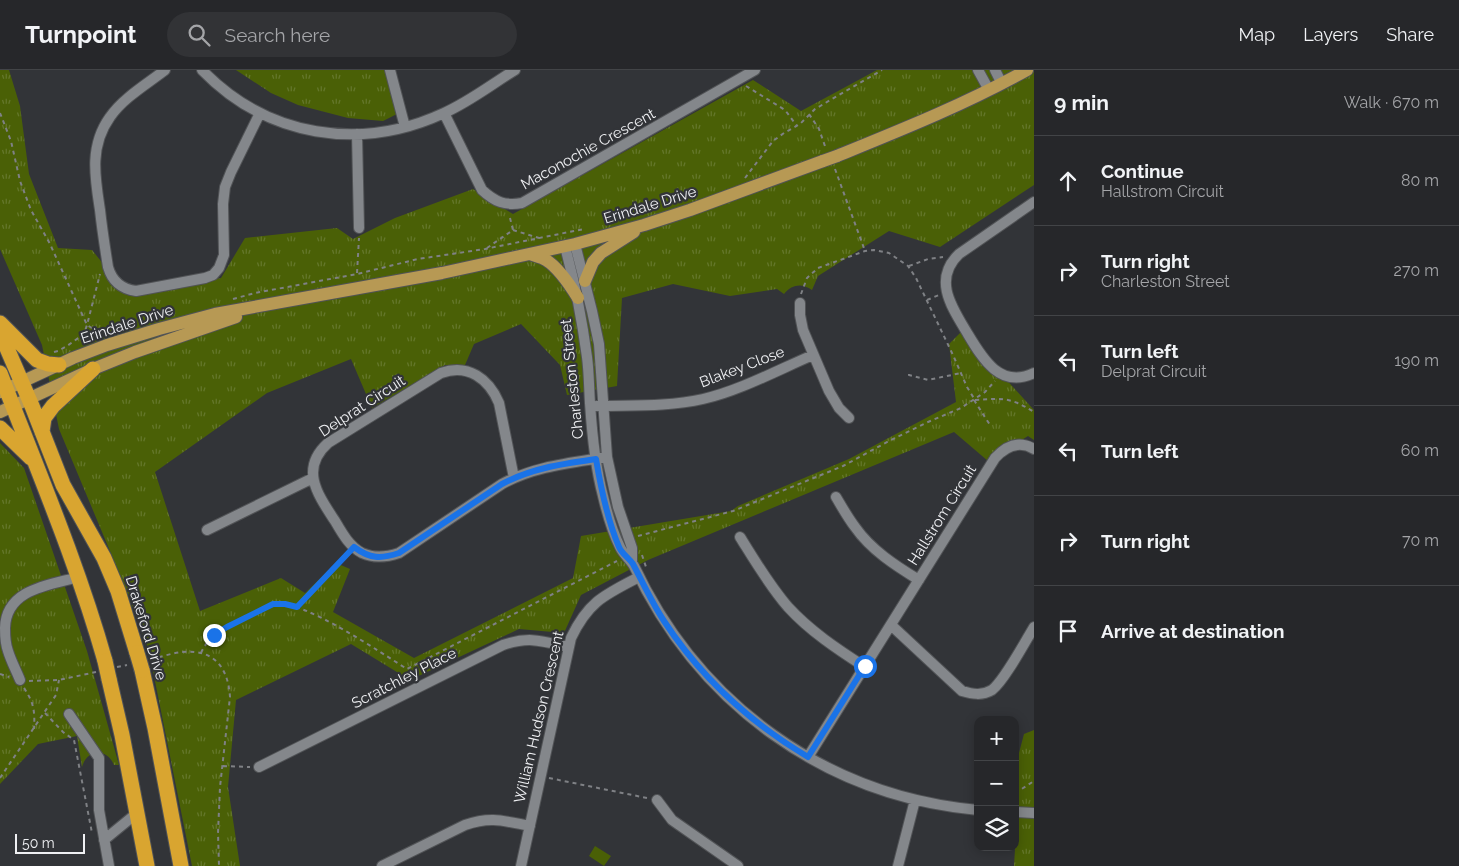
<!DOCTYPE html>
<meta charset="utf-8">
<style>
:root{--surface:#26272a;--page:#323336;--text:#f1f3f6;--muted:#a4a5a8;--line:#424447}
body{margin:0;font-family:Raleway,sans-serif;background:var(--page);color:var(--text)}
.controls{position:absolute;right:15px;bottom:15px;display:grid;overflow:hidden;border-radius:10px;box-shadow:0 2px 12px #0003}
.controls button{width:45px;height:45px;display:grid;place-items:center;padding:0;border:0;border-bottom:1px solid var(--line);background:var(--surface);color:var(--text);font:25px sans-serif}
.scale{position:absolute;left:15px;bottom:12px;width:70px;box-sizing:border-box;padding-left:5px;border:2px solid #eff0f3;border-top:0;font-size:14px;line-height:18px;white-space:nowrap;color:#eff0f3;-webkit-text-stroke:4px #323438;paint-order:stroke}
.stop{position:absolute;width:15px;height:15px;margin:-11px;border:4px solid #1a73e8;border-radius:50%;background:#fff}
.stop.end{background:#1a73e8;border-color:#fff;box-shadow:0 1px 5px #0008}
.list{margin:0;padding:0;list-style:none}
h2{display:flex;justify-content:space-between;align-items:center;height:65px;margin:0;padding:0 20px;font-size:21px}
h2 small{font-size:16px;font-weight:400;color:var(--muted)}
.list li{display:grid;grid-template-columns:32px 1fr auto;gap:15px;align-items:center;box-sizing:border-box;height:90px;padding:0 20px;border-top:1px solid var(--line)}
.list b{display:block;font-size:19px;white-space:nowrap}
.list p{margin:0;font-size:16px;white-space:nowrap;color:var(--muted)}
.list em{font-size:16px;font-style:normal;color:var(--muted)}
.icon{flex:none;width:28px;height:28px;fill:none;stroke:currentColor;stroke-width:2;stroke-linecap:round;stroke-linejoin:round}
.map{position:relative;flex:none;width:1034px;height:796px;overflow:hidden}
header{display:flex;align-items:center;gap:30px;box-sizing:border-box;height:70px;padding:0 25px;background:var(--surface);border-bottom:1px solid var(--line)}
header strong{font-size:24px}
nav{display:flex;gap:28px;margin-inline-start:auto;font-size:18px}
.search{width:350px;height:45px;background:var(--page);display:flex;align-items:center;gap:12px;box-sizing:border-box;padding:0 18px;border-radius:28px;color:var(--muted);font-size:19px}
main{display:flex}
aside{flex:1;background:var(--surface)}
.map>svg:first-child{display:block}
.park{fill:url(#park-tufts)}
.pitch{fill:#4a6006}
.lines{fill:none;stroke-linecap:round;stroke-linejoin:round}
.minor-casing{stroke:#515356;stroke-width:12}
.major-casing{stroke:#515356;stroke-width:14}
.highway-casing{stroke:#515356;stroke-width:17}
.path{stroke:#7f8185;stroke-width:2;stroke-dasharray:4 4;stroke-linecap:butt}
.minor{stroke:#84878b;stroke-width:10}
.major{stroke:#b79954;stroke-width:12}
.highway{stroke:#d9a530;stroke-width:15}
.major-bridge-casing{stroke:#515356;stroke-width:14;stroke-linecap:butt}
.highway-bridge-casing{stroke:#515356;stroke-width:17;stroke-linecap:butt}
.major-bridge{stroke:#b79954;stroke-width:12}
.highway-bridge{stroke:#d9a530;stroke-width:15}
.route{stroke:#1a73e8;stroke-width:6}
.labels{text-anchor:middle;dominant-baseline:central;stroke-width:4.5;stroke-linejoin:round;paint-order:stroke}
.street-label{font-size:15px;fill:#eff0f3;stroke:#323438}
</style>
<header>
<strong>Turnpoint</strong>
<div class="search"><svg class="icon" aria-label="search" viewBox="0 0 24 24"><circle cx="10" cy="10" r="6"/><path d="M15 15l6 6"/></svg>Search here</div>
<nav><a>Map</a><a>Layers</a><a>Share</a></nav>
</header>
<main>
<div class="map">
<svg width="1034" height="796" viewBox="0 0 1034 796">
<defs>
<pattern id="park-tufts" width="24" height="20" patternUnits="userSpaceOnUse" patternTransform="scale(1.25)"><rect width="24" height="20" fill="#4a6006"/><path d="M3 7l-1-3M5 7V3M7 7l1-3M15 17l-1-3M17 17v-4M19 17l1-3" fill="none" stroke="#64772b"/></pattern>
</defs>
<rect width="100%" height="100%" fill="#323438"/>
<path class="park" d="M0,0H9L20,36L29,104L58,178L92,180L129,226L221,208L245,168L337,158L353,169L395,148L473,119L513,144L753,10L801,41L877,0H1034V115L940,177L889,161L818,206L812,220C802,213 792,214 784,224L777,219L730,226L673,214L622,228L617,316L567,325L560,295L521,254L474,274L465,295H445L372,338L351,289L267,323L155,402L200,541L281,508L305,523L336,493L350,499L333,542L414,588L573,508L581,466L731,441L738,436L849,389L956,332L949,274L962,261L1034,340V370L1028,366L988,391L954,362L648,490L581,525L564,563L519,559L410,610L351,574L236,630L228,717L240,796H192L149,581L125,517L59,359L42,275L0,179Z
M236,0H390L401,42L383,51L348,48L298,35L271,23Z
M0,373L24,398L87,581L119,695H114C107,678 87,679 82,697L77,666L38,674L0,714Z
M1034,660V796H1014L1016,762L1015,759V698L1024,664Z"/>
<path class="pitch" d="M595,776L611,786L604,796L589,786Z"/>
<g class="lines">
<g class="minor-casing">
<path id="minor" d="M165,0C147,14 123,28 110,47C89,76 95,108 100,140C102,159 105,178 108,197C112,211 121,219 136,221L205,208L213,205L219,198L224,185L223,134L225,117L231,102L260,43
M202,0C267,67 360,82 444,43C469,32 492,14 515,0
M390,0L405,57
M978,0L989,20
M995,0L1002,14
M444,43L482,120C495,132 505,136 522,133L755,0
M357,64L359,158
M1034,132L959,184C933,209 951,236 966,261C981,286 999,320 1034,303
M575,174L592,241L599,274L607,387L618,437L632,478V492
M565,177C575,213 582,250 587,287C589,302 589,318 590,333C592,364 595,396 603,426C607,443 612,461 620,477C623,484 630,489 634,496C699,634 825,726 978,740
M800,233V245L803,260L829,321L839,338L849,348
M596,336C632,335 668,337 703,329C739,321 780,299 813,285
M514,408L499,333C489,309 468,293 441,303L328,373C299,399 318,425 335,451C342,463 349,476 362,483C375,489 387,487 399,483L502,414C535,396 571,393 607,387
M836,427C842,437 848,448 855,457C871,480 896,496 919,510
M207,460L313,408
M740,467C755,491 769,515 788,537C810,561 837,579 865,597
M891,555L962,621C972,624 982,626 992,620C1004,611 1025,572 1034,557
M20,610C16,600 11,591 8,581C5,573 5,566 5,558C6,519 49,515 79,507
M69,644L99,688V740L109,796
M808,687L995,388C1006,376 1019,370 1034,379
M259,697L503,575C529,566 542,571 568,577
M657,730L672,750L738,796
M1015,742L1034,743
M104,770L137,743
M382,796L465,755C491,746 504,751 530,756
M521,796L571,568C588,532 604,525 639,507
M898,796L915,730"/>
</g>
<g class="major-casing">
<path id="major" d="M837,86C901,60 966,34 1027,0
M530,184C535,186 541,187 546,190C559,198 570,215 578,228
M585,211L593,192L601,183L634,162
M0,322L73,288L107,275L159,259L215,244L442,203L575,174L644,155L690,140L823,91
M0,342L93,299L135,282L236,247"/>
</g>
<g class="highway-casing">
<path id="highway" d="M0,253L37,290L48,294L59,295
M0,262L32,336L63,415L104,488L118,521L137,583
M0,303C37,399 77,492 105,591
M0,358L31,388
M42,362L44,348L53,336L93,299
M142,600L155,658L181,796
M109,609L122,665L147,796"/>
</g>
<path class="path" d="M746,16L785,40L797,56
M0,43L11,71L20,111L31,140L50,174L87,255L95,260L104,261L136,254
M809,44L819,59L826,79
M835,99L865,181
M745,108L773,71L784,63L800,54L815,39L882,0
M513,160L539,168
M487,178L513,160L509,144
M909,196L928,189L943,187
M357,203L359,168
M801,224L807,208L818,198L865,181L874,180L889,183L908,196L916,208L953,285L967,317L975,330
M233,229L255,223L357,204L418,189L485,179L584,159
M927,230L939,225
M54,282L58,281L67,276L84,264L87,255L100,204
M909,304V305L928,310L961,303
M974,330L990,355
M975,330C1003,328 1010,327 1034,342
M638,466L733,441L843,396L889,371L928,352L961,338L985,322L995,311
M642,485L646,497
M297,537L348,484
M201,583C208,567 222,559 238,552C249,546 263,536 276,534C304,530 381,583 407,599L617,491
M151,589C161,587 172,583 182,582C214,579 228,597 230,627L220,717L218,763L219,796
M117,597L127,595
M0,604L9,607
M29,611L59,610L96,602
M24,618C34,633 35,641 34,659
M45,643L63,662L74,670L92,763
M223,696L250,697
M0,708L56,625L59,610
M549,708L647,728
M1016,732L1017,722L1034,711"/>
<use href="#minor" class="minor"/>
<use href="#major" class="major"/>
<use href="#highway" class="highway"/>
<g class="major-bridge-casing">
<path id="major-bridge" d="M823,91L837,86"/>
</g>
<g class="highway-bridge-casing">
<path id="highway-bridge" d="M137,583L142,600
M105,591L109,609"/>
</g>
<use href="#major-bridge" class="major-bridge"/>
<use href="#highway-bridge" class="highway-bridge"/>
</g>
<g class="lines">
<path class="route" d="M214,565L227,557L273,534H285L297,537L354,477C370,489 381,489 399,483L502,414C532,398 562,394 596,389C601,419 607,449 619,477C622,484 629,488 633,494C643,513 652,533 664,551C702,609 749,652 808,687L865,596"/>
</g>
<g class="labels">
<g class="street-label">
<text transform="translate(588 79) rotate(-29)">Maconochie Crescent</text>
<text transform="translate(650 135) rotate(-17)">Erindale Drive</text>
<text transform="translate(127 254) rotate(-18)">Erindale Drive</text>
<text transform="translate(742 297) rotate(-21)">Blakey Close</text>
<text transform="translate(572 309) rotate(-96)">Charleston Street</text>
<text transform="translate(362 336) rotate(-33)">Delprat Circuit</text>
<text transform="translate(942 445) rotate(-58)">Hallstrom Circuit</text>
<text transform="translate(146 558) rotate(73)">Drakeford Drive</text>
<text transform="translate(404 608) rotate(-27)">Scratchley Place</text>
<text transform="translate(539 647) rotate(-77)">William Hudson Crescent</text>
</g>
</g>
</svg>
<div class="controls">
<button>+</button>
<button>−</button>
<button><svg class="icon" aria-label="layers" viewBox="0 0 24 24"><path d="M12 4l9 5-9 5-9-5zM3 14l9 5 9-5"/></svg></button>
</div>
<div class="scale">50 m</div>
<div class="stop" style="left:865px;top:596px"></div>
<div class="stop end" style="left:214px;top:565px"></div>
</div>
<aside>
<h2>9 min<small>Walk · 670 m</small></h2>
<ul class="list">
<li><svg class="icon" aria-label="ahead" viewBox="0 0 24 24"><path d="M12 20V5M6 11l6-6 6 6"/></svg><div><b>Continue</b><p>Hallstrom Circuit</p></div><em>80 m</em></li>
<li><svg class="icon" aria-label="right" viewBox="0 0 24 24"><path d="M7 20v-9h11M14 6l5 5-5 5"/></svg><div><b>Turn right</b><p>Charleston Street</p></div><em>270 m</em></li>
<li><svg class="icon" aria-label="left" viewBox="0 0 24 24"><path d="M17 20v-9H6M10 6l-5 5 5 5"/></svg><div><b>Turn left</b><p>Delprat Circuit</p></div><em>190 m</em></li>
<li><svg class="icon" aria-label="left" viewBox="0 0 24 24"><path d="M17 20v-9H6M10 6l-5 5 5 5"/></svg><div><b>Turn left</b></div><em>60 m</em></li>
<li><svg class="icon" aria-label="right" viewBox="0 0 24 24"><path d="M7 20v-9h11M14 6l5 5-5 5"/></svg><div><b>Turn right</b></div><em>70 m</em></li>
<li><svg class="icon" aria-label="arrive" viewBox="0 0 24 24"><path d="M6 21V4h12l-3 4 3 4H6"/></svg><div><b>Arrive at destination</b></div></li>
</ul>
</aside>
</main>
